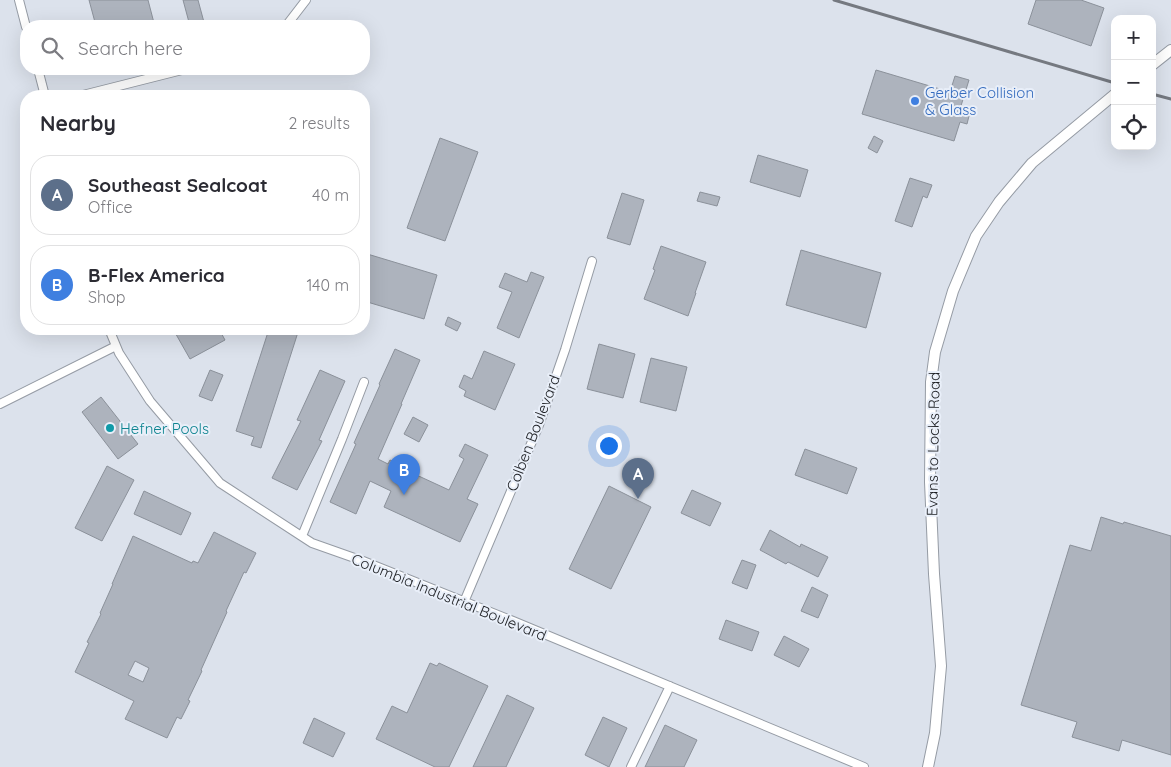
<!DOCTYPE html>
<meta charset="utf-8">
<style>
:root{--surface:#fff;--page:#f7f7f7;--text:#2b2b33;--muted:#7c7c81;--line:#e1e1e2;--accent:#528b28}
body{margin:0;font-family:Quicksand,sans-serif;background:var(--page);color:var(--text)}
.controls{position:absolute;right:15px;top:15px;display:grid;overflow:hidden;border-radius:10px;box-shadow:0 5px 20px #0002}
.controls button{width:45px;height:45px;display:grid;place-items:center;padding:0;border:0;border-bottom:1px solid var(--line);background:var(--surface);color:var(--text);font:25px sans-serif}
.you{position:absolute;left:608px;top:445px;width:18px;height:18px;margin:-12px;border:4px solid #fff;border-radius:50%;background:#1a73e8;box-shadow:0 0 0 8px #1a73e833}
.badge{display:grid;place-items:center;width:32px;height:32px;border-radius:50%;background:var(--accent);color:#fff;font-size:16px;font-weight:700}
.pin{position:absolute;translate:-50% -41px;filter:drop-shadow(0 1px 2px #0008)}
.pin::after{content:'';position:absolute;top:26px;width:18px;height:15px;background:inherit;clip-path:polygon(0 0,100% 0,50% 100%)}
.list{margin:0;padding:0;list-style:none}
h2{display:flex;justify-content:space-between;align-items:center;height:65px;margin:0;padding:0 20px;font-size:21px}
h2 small{font-size:16px;font-weight:400;color:var(--muted)}
.list li{display:grid;grid-template-columns:32px 1fr auto;gap:15px;align-items:center;box-sizing:border-box;height:80px;margin:0 10px 10px;padding:0 10px;border:1px solid var(--line);border-radius:20px}
.list b{display:block;font-size:19px;white-space:nowrap}
.list p{margin:0;font-size:16px;white-space:nowrap;color:var(--muted)}
.list em{font-size:16px;font-style:normal;color:var(--muted)}
.icon{flex:none;width:28px;height:28px;fill:none;stroke:currentColor;stroke-width:2;stroke-linecap:round;stroke-linejoin:round}
.map{position:relative;flex:none;width:1171px;height:767px;overflow:hidden}
.search{position:absolute;background:var(--surface);box-shadow:0 5px 20px #0002;left:20px;top:20px;width:350px;height:55px;display:flex;align-items:center;gap:12px;box-sizing:border-box;padding:0 18px;border-radius:20px;color:var(--muted);font-size:19px}
.panel{position:absolute;background:var(--surface);box-shadow:0 5px 20px #0002;left:20px;top:90px;width:350px;height:245px;border-radius:20px}
.map>svg:first-child{display:block}
.building{fill:#adb3bd;stroke:#8b919a;fill-rule:evenodd}
.lines{fill:none;stroke-linecap:round;stroke-linejoin:round}
.minor-casing{stroke:#959ba4;stroke-width:10}
.tertiary-casing{stroke:#959ba4;stroke-width:12}
.minor{stroke:#fff;stroke-width:8}
.tertiary{stroke:#fff;stroke-width:10}
.rail{stroke:#757980;stroke-width:3}
.shop-dot{fill:#3f7fe0;stroke:#e9eff9;stroke-width:2}
.culture-dot{fill:#0f9aa8;stroke:#e9eff9;stroke-width:2}
.labels{text-anchor:middle;dominant-baseline:central;stroke-width:4;stroke-linejoin:round;paint-order:stroke}
.shop-label{font-size:15px;fill:#366cbe;stroke:#e9eff9;text-anchor:start}
.culture-label{font-size:15px;fill:#0d838f;stroke:#e9eff9;text-anchor:start}
.street-label{font-size:15px;fill:#1c1e22;stroke:#e9eff9}
</style>
<div class="map">
<svg width="1171" height="767" viewBox="0 0 1171 767">
<rect width="100%" height="100%" fill="#dce2ec"/>
<path class="building" d="M89,0H148L154,23L144,26H96Z
M183,0H198L205,26H190Z
M1036,0H1081L1104,8L1091,46L1028,24Z
M876,70L950,92L955,76L969,80L960,109L970,112L967,124L960,122L954,141L862,114Z
M874,136L883,141L877,153L868,148Z
M440,138L478,152L445,241L407,228Z
M758,155L808,170L800,197L750,182Z
M910,178L932,185L927,198L923,196L912,227L895,221Z
M700,192L720,197L717,206L697,201Z
M622,193L644,200L630,245L607,238Z
M661,246L706,262L695,293H696L688,316L644,299L655,270L653,269Z
M801,250L881,273L866,328L786,305Z
M364,253L437,275L424,319L364,301Z
M531,272L544,277L519,338L497,328L512,292L499,287L505,273L527,282Z
M448,317L461,323L457,331L445,325Z
M173,329H219L225,340L190,359Z
M269,329H299L261,448L251,445L254,437L236,431Z
M599,344L635,354L623,398L587,389Z
M395,349L420,360L401,404H402L378,459L388,464L390,460L398,464L397,466L449,490L464,459L459,456L465,444L488,455L467,499L478,504L460,542L384,507L391,491L370,481L356,514L330,502L356,444L354,443L380,385L379,384Z
M484,351L515,364L495,410L464,396L466,391L459,387L464,375L472,379Z
M651,358L687,367L676,411L640,402Z
M210,370L223,375L212,401L199,396Z
M320,370L345,381L319,440L322,441L297,490L272,478L301,421L297,420Z
M101,397L138,444L118,459L82,412Z
M413,417L428,425L419,442L404,434Z
M805,449L857,468L847,494L795,475Z
M107,466L134,480L102,541L75,528Z
M609,486L651,507L611,589L569,569Z
M692,490L721,503L710,526L681,513Z
M144,491L191,513L181,535L134,514Z
M1101,517L1123,524L1124,522L1171,536V755L1122,740L1119,751L1072,737L1077,722L1021,705L1070,545L1091,551Z
M770,530L800,547L801,544L828,557L818,577L788,562L786,564L760,550Z
M214,532L256,553L246,573L244,572L226,611L227,612L201,670L202,671L188,700L190,701L181,719L177,717L167,738L125,719L134,701L75,672L89,643L87,642L101,614L100,613L113,584H112L133,536L192,563L193,561L198,563ZM135,661L149,668L143,682L128,675Z
M742,560L756,565L747,589L732,583Z
M812,587L828,595L818,618L801,611Z
M726,620L759,632L752,651L719,639Z
M784,636L809,649L799,667L774,655Z
M430,663L437,666L439,663L488,686L449,767H435L376,739L392,706L407,713Z
M507,695L534,708L506,767H473Z
M603,717L627,728L609,767L585,755Z
M314,718L345,733L333,757L303,743Z
M665,725L697,740L684,767H645Z"/>
<g class="lines">
<g class="minor-casing">
<path id="minor" d="M19,0L26,27
M286,26L306,0
M38,69L45,96
M79,96L186,69
M109,329L119,353L150,401L220,483L312,543L363,561L513,621L864,767
M0,404L116,346
M302,536L342,439L364,382
M464,602L539,425L565,350L592,261
M631,767L670,686"/>
</g>
<g class="tertiary-casing">
<path id="tertiary" d="M1152,65L1171,50
M928,767L935,733L941,666L934,574L930,482L931,382L935,352L953,291L976,236L999,202L1032,163L1115,94"/>
</g>
<use href="#minor" class="minor"/>
<use href="#tertiary" class="tertiary"/>
<path class="rail" d="M834,0L1115,83
M1152,94L1171,99"/>
</g>
<circle class="shop-dot" cx="915" cy="101" r="5"/>
<circle class="culture-dot" cx="110" cy="428" r="5"/>
<g class="labels">
<g class="shop-label">
<text x="925" y="92">Gerber Collision<tspan x="925" dy="17">&amp; Glass</tspan></text>
</g>
<g class="culture-label">
<text x="120" y="428">Hefner Pools</text>
</g>
<g class="street-label">
<text transform="translate(533 433) rotate(-69)">Colben Boulevard</text>
<text transform="translate(933 444) rotate(-89)">Evans to Locks Road</text>
<text transform="translate(449 597) rotate(22)">Columbia Industrial Boulevard</text>
</g>
</g>
</svg>
<div class="controls">
<button>+</button>
<button>−</button>
<button><svg class="icon" aria-label="locate" viewBox="0 0 24 24"><circle cx="12" cy="12" r="6"/><path d="M12 2v4M12 18v4M2 12h4M18 12h4"/></svg></button>
</div>
<div class="you"></div>
<div class="pin badge" style="left:638px;top:499px;background:#5c6f8a">A</div>
<div class="pin badge" style="left:404px;top:495px;background:#3f7fe0">B</div>
<div class="search"><svg class="icon" aria-label="search" viewBox="0 0 24 24"><circle cx="10" cy="10" r="6"/><path d="M15 15l6 6"/></svg>Search here</div>
<section class="panel">
<h2>Nearby<small>2 results</small></h2>
<ul class="list">
<li><span class="badge" style="background:#5c6f8a">A</span><div><b>Southeast Sealcoat</b><p>Office</p></div><em>40 m</em></li>
<li><span class="badge" style="background:#3f7fe0">B</span><div><b>B-Flex America</b><p>Shop</p></div><em>140 m</em></li>
</ul>
</section>
</div>
